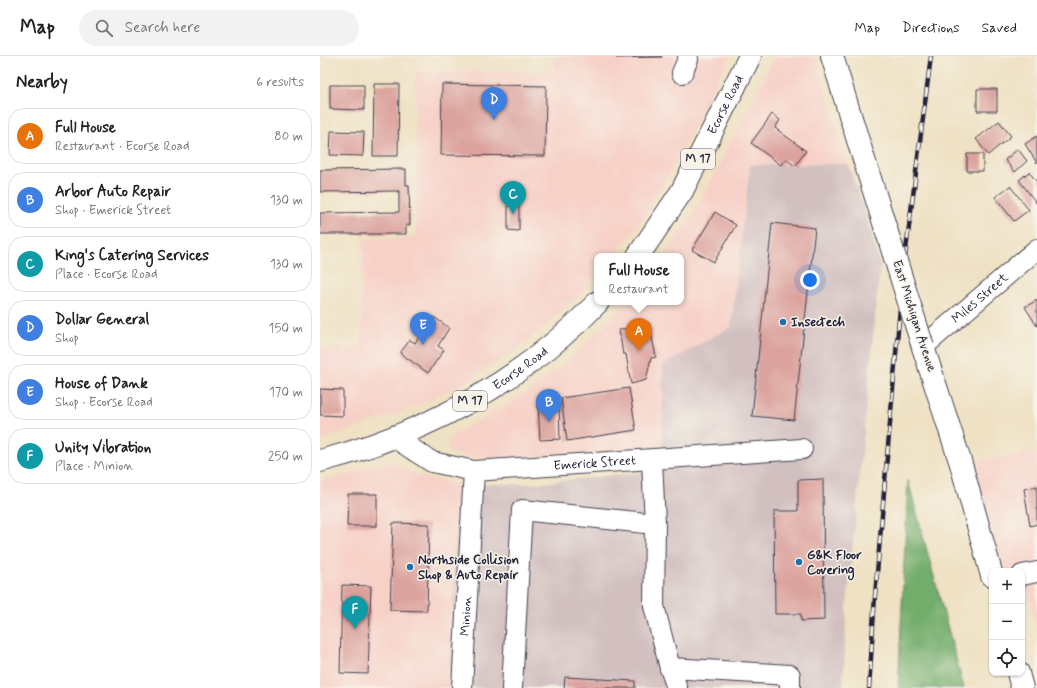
<!DOCTYPE html>
<meta charset="utf-8">
<style>
:root{--surface:#fff;--page:#f2f2f2;--text:#222;--muted:#767676;--line:#e0e0e0;--accent:#d93025}
body{margin:0;font-family:Mynerve,sans-serif;background:var(--page);color:var(--text)}
.controls{position:absolute;right:12px;bottom:12px;display:grid;overflow:hidden;border-radius:8px;box-shadow:0 1px 3px #0004}
.controls button{width:36px;height:36px;display:grid;place-items:center;padding:0;border:0;border-bottom:1px solid var(--line);background:var(--surface);color:var(--text);font:20px sans-serif}
.you{position:absolute;left:490px;top:224px;width:14px;height:14px;margin:-10px;border:3px solid #fff;border-radius:50%;background:#1a73e8;box-shadow:0 0 0 6px #1a73e833}
.badge{display:grid;place-items:center;width:26px;height:26px;border-radius:50%;background:var(--accent);color:#fff;font-size:13px;font-weight:700}
.pin{position:absolute;translate:-50% -33px;filter:drop-shadow(0 1px 2px #0008)}
.pin::after{content:'';position:absolute;top:21px;width:14px;height:12px;background:inherit;clip-path:polygon(0 0,100% 0,50% 100%)}
.popup{position:absolute;left:274px;top:197px;width:90px;height:52px;box-sizing:border-box;display:grid;place-content:center;border-radius:8px;background:var(--surface);filter:drop-shadow(0 1px 3px #0005);font-size:13px;white-space:nowrap;color:var(--muted)}
.popup b{font-size:15px;color:var(--text)}
.popup::after{content:'';position:absolute;left:50%;top:100%;margin-left:-8px;border:8px solid transparent;border-top-color:var(--surface)}
.list{margin:0;padding:0;list-style:none}
h2{display:flex;justify-content:space-between;align-items:center;height:52px;margin:0;padding:0 16px;font-size:17px}
h2 small{font-size:13px;font-weight:400;color:var(--muted)}
.list li{display:grid;grid-template-columns:26px 1fr auto;gap:12px;align-items:center;box-sizing:border-box;height:56px;margin:0 8px 8px;padding:0 8px;border:1px solid var(--line);border-radius:16px}
.list b{display:block;font-size:15px;white-space:nowrap}
.list p{margin:0;font-size:13px;white-space:nowrap;color:var(--muted)}
.list em{font-size:13px;font-style:normal;color:var(--muted)}
.icon{flex:none;width:22px;height:22px;fill:none;stroke:currentColor;stroke-width:2;stroke-linecap:round;stroke-linejoin:round}
.map{position:relative;flex:none;width:717px;height:632px;overflow:hidden}
header{display:flex;align-items:center;gap:24px;box-sizing:border-box;height:56px;padding:0 20px;background:var(--surface);border-bottom:1px solid var(--line)}
header strong{font-size:19px}
nav{display:flex;gap:22px;margin-inline-start:auto;font-size:14px}
.search{width:280px;height:36px;background:var(--page);display:flex;align-items:center;gap:10px;box-sizing:border-box;padding:0 14px;border-radius:22px;color:var(--muted);font-size:15px}
main{display:flex}
aside{flex:1;background:var(--surface)}
.map>svg:first-child{display:block}
.built{fill:#f7d1c8}
.industrial{fill:#d2bfc0}
.forest{fill:#73ad6c;stroke:#4a6854}
.building{fill:#dca29d}
.lines{fill:none;stroke-linecap:round;stroke-linejoin:round}
.minor-casing{stroke:#413f4f;stroke-width:22}
.major-casing{stroke:#413f4f;stroke-width:24}
.minor{stroke:#fff;stroke-width:20}
.major{stroke:#fff;stroke-width:22}
.rail-casing{stroke:#22223b;stroke-width:4.5}
.rail{stroke:#f7f3e8;stroke-width:3;stroke-dasharray:9;stroke-linecap:butt}
.major-bridge-casing{stroke:#413f4f;stroke-width:24;stroke-linecap:butt}
.major-bridge{stroke:#fff;stroke-width:22}
.poi-dot{fill:#1f6fb2;stroke:#f7f3e8;stroke-width:1.5}
.labels{text-anchor:middle;dominant-baseline:central;stroke-width:3;stroke-linejoin:round;paint-order:stroke}
.shield{fill:#f7f3e8;stroke:#62616f;stroke-width:1}
.shield-label{font-size:12px;font-weight:bold;fill:#22223b}
.street-label{font-size:13px;fill:#22223b;stroke:#f7f3e8}
.poi-label{font-size:13px;font-weight:bold;fill:#22223b;stroke:#f7f3e8;text-anchor:start}
</style>
<header>
<strong>Map</strong>
<div class="search"><svg class="icon" aria-label="search" viewBox="0 0 24 24"><circle cx="10" cy="10" r="6"/><path d="M15 15l6 6"/></svg>Search here</div>
<nav><a>Map</a><a>Directions</a><a>Saved</a></nav>
</header>
<main>
<aside>
<h2>Nearby<small>6 results</small></h2>
<ul class="list">
<li><span class="badge" style="background:#e8710a">A</span><div><b>Full House</b><p>Restaurant · Ecorse Road</p></div><em>80 m</em></li>
<li><span class="badge" style="background:#3f7fe0">B</span><div><b>Arbor Auto Repair</b><p>Shop · Emerick Street</p></div><em>130 m</em></li>
<li><span class="badge" style="background:#0f9aa8">C</span><div><b>King's Catering Services</b><p>Place · Ecorse Road</p></div><em>130 m</em></li>
<li><span class="badge" style="background:#3f7fe0">D</span><div><b>Dollar General</b><p>Shop</p></div><em>150 m</em></li>
<li><span class="badge" style="background:#3f7fe0">E</span><div><b>House of Dank</b><p>Shop · Ecorse Road</p></div><em>170 m</em></li>
<li><span class="badge" style="background:#0f9aa8">F</span><div><b>Unity Vibration</b><p>Place · Minion</p></div><em>250 m</em></li>
</ul>
</aside>
<div class="map">
<svg width="717" height="632" viewBox="0 0 717 632">
<rect width="100%" height="100%" fill="#f7f3e8"/>
<filter id="ink" filterUnits="userSpaceOnUse"><feTurbulence type="fractalNoise" baseFrequency=".025" numOctaves="2"/><feDisplacementMap in="SourceGraphic" scale="8" xChannelSelector="R" yChannelSelector="G"/><feConvolveMatrix kernelMatrix="1 2 1 2 8 2 1 2 1" color-interpolation-filters="sRGB"/></filter>
<filter id="wash" filterUnits="userSpaceOnUse"><feTurbulence type="fractalNoise" baseFrequency=".012" numOctaves="4" result="noise"/><feDisplacementMap in="SourceGraphic" scale="16" xChannelSelector="R" yChannelSelector="G"/><feGaussianBlur stdDeviation="0.9" result="paint"/><feColorMatrix in="noise" values="0 0 0 0 0 0 0 0 0 0 0 0 0 0 0 0 0 1.4 0 .05"/><feComposite in="paint" operator="in"/></filter>
<g filter="url(#wash)">
<rect width="100%" height="100%" fill="#efe1c3"/>
<path class="built" d="M235,0H410L344,128L318,170L293,200H277V219L256,242L217,277L189,298L150,324L99,349L0,385V292L41,291L43,183L96,181L95,15L235,16Z
M455,0H492L496,4L528,108L430,109L411,271L342,395L176,403L151,402L130,396L127,390L130,381L190,347L232,318L279,276L307,246H361V200H345L383,141Z
M717,396V574L702,515H672L643,408Z
M70,406L102,421L138,428L129,632H0V425Z"/>
<path class="industrial" d="M528,108L542,147L560,209L527,549L523,632H129L138,428H211L342,414L343,309L411,271L430,109Z"/>
<path class="forest" d="M588,424L644,632H578Z"/>
<g id="blocks">
<path class="building" d="M296,0H342V1L296,2Z
M54,28H79L78,100H53Z
M122,28L226,30L225,100L121,99Z
M10,29H44V54L10,53Z
M657,33H677V55H657Z
M452,58L460,64L455,72L486,95L475,110L466,103L461,109L431,87Z
M679,65L691,80L668,99L656,83Z
M11,75L44,76L43,100L10,99Z
M717,80V107L705,88Z
M698,93L707,105L695,116L685,104Z
M647,98H663V115H647Z
M86,113V129H89L90,169H86V178H0V157L79,156V135L0,136V114Z
M709,116L717,126V148L699,124Z
M690,130L709,154L694,165L675,141Z
M188,141H199V175L188,174Z
M395,156L416,169L394,206L372,194Z
M452,167L495,172L474,364L432,360Z
M717,244V270L705,251Z
M114,261L129,272L118,290L124,294L108,317L80,297L90,284L95,287Z
M329,267L336,301L331,302L326,324L311,328L306,298H303L299,274Z
M309,332L316,374L247,385L241,342Z
M0,333L23,334V360L0,359Z
M239,348L240,383L220,384L218,349Z
M503,423L504,564L481,565V558H455L454,455H478V424Z
M717,430V468L710,470L704,433Z
M28,438H57V470H27Z
M73,467L109,468L107,555L70,554Z
M22,529L51,530L48,618L20,617Z
M245,621L315,625V632H244Z"/>
</g>
</g>
<g filter="url(#ink)">
<use href="#blocks" fill-opacity="0" stroke="#413f4f" stroke-width="1"/>
<g class="lines">
<g class="minor-casing">
<g id="minor">
<path d="M362,17L368,3"/>
<path id="s1" d="M603,291L717,193"/>
<path id="s2" d="M75,382L112,406L154,415L482,393"/>
<path d="M332,404L335,468L334,550L350,612L357,632"/>
<path d="M702,519L717,516"/>
<path d="M350,612L470,619V632"/>
<path id="s3" d="M142,632L154,415"/>
<path d="M192,632L202,454L335,468"/>
</g>
</g>
<g class="major-casing">
<g id="major">
<path d="M512,0L531,62"/>
<path id="s4" d="M318,200L362,135L430,0"/>
<path d="M603,291L641,408L672,520"/>
<path id="s5" d="M0,405C107,377 201,326 278,246"/>
<path d="M698,617L702,632"/>
</g>
</g>
<use href="#minor" class="minor"/>
<use href="#major" class="major"/>
<g class="rail-casing">
<path id="rail" d="M549,632L555,540L583,217L611,0"/>
</g>
<use href="#rail" class="rail"/>
<g class="major-bridge-casing">
<path id="major-bridge" d="M531,62L603,291"/>
</g>
<use href="#major-bridge" class="major-bridge"/>
</g>
</g>
<g class="poi-dot">
<circle cx="463" cy="266" r="4"/>
<circle cx="479" cy="506" r="4"/>
<circle cx="90" cy="511" r="4"/>
</g>
<g class="labels">
<g class="shield">
<rect x="361" y="93" width="34" height="20" rx="3"/>
<rect x="133" y="335" width="34" height="20" rx="3"/>
</g>
<g class="shield-label">
<text x="378" y="103">M 17</text>
<text x="150" y="345">M 17</text>
</g>
<g class="street-label">
<text stroke="none"><textPath href="#s4" startOffset="175">Ecorse Road</textPath></text>
<text stroke="none"><textPath href="#s1" startOffset="75">Miles Street</textPath></text>
<text transform="translate(594 260) rotate(72)">East Michigan Avenue</text>
<text stroke="none"><textPath href="#s5" startOffset="222">Ecorse Road</textPath></text>
<text stroke="none"><textPath href="#s2" startOffset="208">Emerick Street</textPath></text>
<text stroke="none"><textPath href="#s3" startOffset="72">Minion</textPath></text>
</g>
<g class="poi-label">
<text x="471" y="266">Insectech</text>
<text x="487" y="499">G&amp;K Floor<tspan x="487" dy="15">Covering</tspan></text>
<text x="98" y="504">Northside Collision<tspan x="98" dy="15">Shop &amp; Auto Repair</tspan></text>
</g>
</g>
</svg>
<div class="controls">
<button>+</button>
<button>−</button>
<button><svg class="icon" aria-label="locate" viewBox="0 0 24 24"><circle cx="12" cy="12" r="6"/><path d="M12 2v4M12 18v4M2 12h4M18 12h4"/></svg></button>
</div>
<div class="you"></div>
<div class="pin badge" style="left:319px;top:295px;background:#e8710a">A</div>
<div class="popup"><b>Full House</b>Restaurant</div>
<div class="pin badge" style="left:229px;top:366px;background:#3f7fe0">B</div>
<div class="pin badge" style="left:193px;top:158px;background:#0f9aa8">C</div>
<div class="pin badge" style="left:174px;top:64px;background:#3f7fe0">D</div>
<div class="pin badge" style="left:103px;top:289px;background:#3f7fe0">E</div>
<div class="pin badge" style="left:35px;top:573px;background:#0f9aa8">F</div>
</div>
</main>
